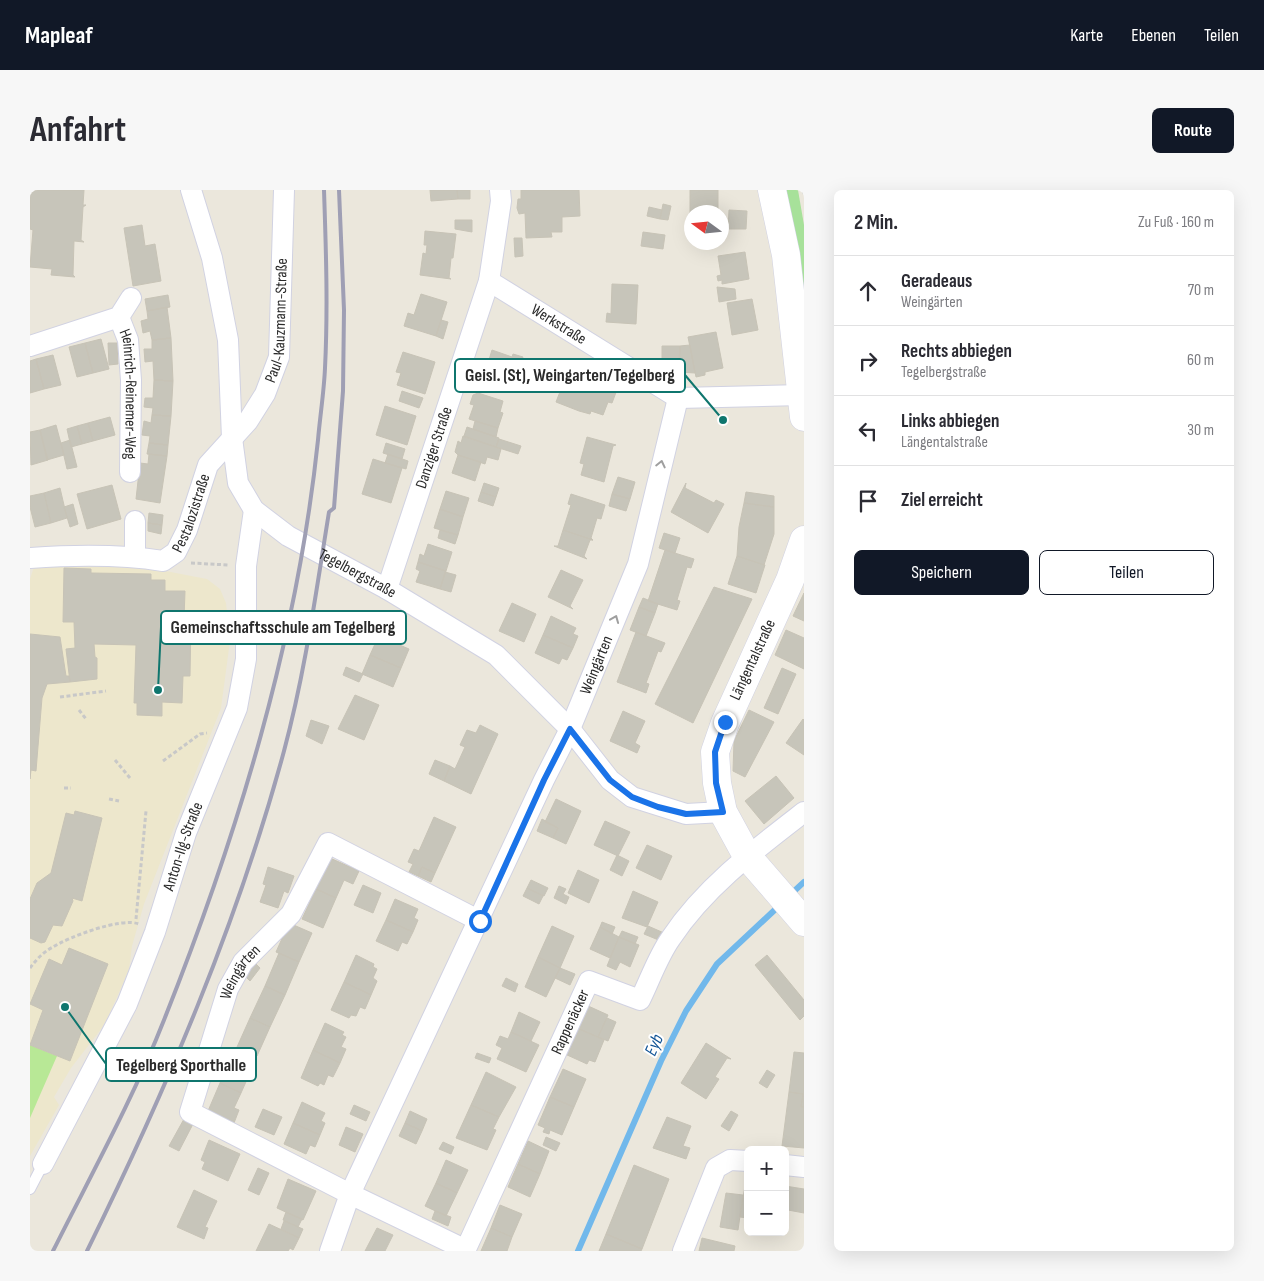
<!DOCTYPE html>
<html lang="de">
<meta charset="utf-8">
<style>
:root{--surface:#fff;--page:#f7f7f7;--text:#2b2b33;--muted:#7c7c81;--line:#e1e1e2;--accent:#111827}
body{margin:0;font-family:"Sofia Sans Condensed",sans-serif;background:var(--page);color:var(--text)}
.controls{position:absolute;right:15px;bottom:15px;display:grid;overflow:hidden;border-radius:8px;box-shadow:0 5px 20px #0002}
.controls button{width:45px;height:45px;display:grid;place-items:center;padding:0;border:0;border-bottom:1px solid var(--line);background:var(--surface);color:var(--text);font:25px sans-serif}
.compass{position:absolute;left:654px;top:15px;width:45px;height:45px;border-radius:50%;background:var(--surface);box-shadow:0 5px 20px #0002;rotate:285deg}
.stop{position:absolute;width:15px;height:15px;margin:-11px;border:4px solid #1a73e8;border-radius:50%;background:#fff}
.stop.end{background:#1a73e8;border-color:#fff;box-shadow:0 1px 5px #0008}
.list{margin:0;padding:0;list-style:none}
h2{display:flex;justify-content:space-between;align-items:center;height:65px;margin:0;padding:0 20px;font-size:21px}
h2 small{font-size:16px;font-weight:400;color:var(--muted)}
.list li{display:grid;grid-template-columns:32px 1fr auto;gap:15px;align-items:center;box-sizing:border-box;height:70px;padding:0 20px;border-top:1px solid var(--line)}
.list b{display:block;font-size:19px;white-space:nowrap}
.list p{margin:0;font-size:16px;white-space:nowrap;color:var(--muted)}
.list em{font-size:16px;font-style:normal;color:var(--muted)}
.actions{display:flex;gap:10px;padding:15px 20px}
.actions a{flex:1;padding:11px 0;border:1px solid var(--accent);border-radius:8px;text-align:center;font-size:18px;color:var(--accent)}
.actions .main{background:var(--accent);color:#fff}
.icon{flex:none;width:28px;height:28px;fill:none;stroke:currentColor;stroke-width:2;stroke-linecap:round;stroke-linejoin:round}
.map{position:relative;flex:none;width:774px;height:1061px;overflow:hidden;border-radius:8px}
header{display:flex;align-items:center;gap:30px;box-sizing:border-box;height:70px;padding:0 25px;background:var(--accent);color:#fff}
header strong{font-size:24px}
nav{display:flex;gap:28px;margin-inline-start:auto;font-size:18px}
.intro{display:flex;align-items:center;justify-content:space-between;box-sizing:border-box;height:120px;padding:0 30px}
h1{margin:0;font-size:35px}
.button{padding:12px 22px;border-radius:8px;background:var(--accent);color:#fff;font-size:18px;font-weight:700}
main{display:flex;gap:30px;padding:0 30px}
aside{flex:1;background:var(--surface);border-radius:8px;box-shadow:0 5px 20px #0002}
.map>svg:first-child{display:block}
.education{fill:#ede7cc}
.green{fill:#a7e19a}
.pitch{fill:#b8e896}
.lines{fill:none;stroke-linecap:round;stroke-linejoin:round}
.stream{stroke:#71b8eb;stroke-width:6}
.building{fill:#c7c5ba;stroke:#c7c3b6}
.service-casing{stroke:#d1d2e2;stroke-width:12}
.minor-casing{stroke:#d1d2e2;stroke-width:22}
.secondary-casing{stroke:#d1d2e2;stroke-width:29}
.path{stroke:#c8c8c8;stroke-width:3;stroke-dasharray:4 2.5;stroke-linecap:butt}
.service{stroke:#fff;stroke-width:10}
.minor{stroke:#fff;stroke-width:20}
.secondary{stroke:#fff;stroke-width:28}
.rail{stroke:#9f9fb4;stroke-width:4}
.oneway{stroke:#9f9f9f}
.route{stroke:#1a73e8;stroke-width:6}
.labels{text-anchor:middle;dominant-baseline:central;stroke-width:4;stroke-linejoin:round;paint-order:stroke}
.street-label{font-size:16px;fill:#2a2a2a;stroke:#fff}
.water-label{font-size:18px;font-style:italic;fill:#115496;stroke:#fff}
.leader{fill:none;stroke:#0f766e;stroke-width:2}
.callout-dot{fill:#0f766e;stroke:#fff;stroke-width:2}
.callout{fill:#fff;stroke:#0f766e;stroke-width:2}
.callout-label{font-size:18px;text-anchor:middle;font-weight:bold;fill:#2a2a2a}
</style>
<header>
<strong>Mapleaf</strong>
<nav><a>Karte</a><a>Ebenen</a><a>Teilen</a></nav>
</header>
<div class="intro"><h1>Anfahrt</h1><a class="button">Route</a></div>
<main>
<div class="map">
<svg width="774" height="1061" viewBox="0 0 774 1061">
<rect width="100%" height="100%" fill="#ebe7dc"/>
<path class="education" d="M5,374L104,375L177,389L190,399L196,413L200,451L191,518L114,714L102,756L99,780L75,834L41,878L24,907L29,915L0,966V389Z"/>
<path class="green" d="M755,0H768L774,35V105Z"/>
<path class="pitch" d="M0,855L27,866L0,928Z"/>
<g class="lines">
<path class="stream" d="M760,705L774,692
M548,1061L631,871L656,821L687,774L751,714"/>
</g>
<path class="building" d="M0,0H54L53,15H56L53,17L51,50L54,52L44,51L43,85L45,87L21,85L22,79L0,77L3,40L0,39Z
M400,0H427L428,9L401,11Z
M427,0H440V9H428Z
M491,0H549L550,26L532,27V42H521L522,47L496,48L495,23L489,24L487,18L488,9H491Z
M660,0H688V22H662L660,30Z
M633,14L641,16L638,30L630,29Z
M619,17L632,20L630,29L617,26Z
M699,20L717,21L716,39H698Z
M425,30H442V42L425,39Z
M112,35L115,56L125,54L131,91L103,96L94,38Z
M395,41L426,44L423,68H421L419,88L421,89L390,85L393,63L396,64L397,55H394Z
M613,42L635,45L633,59L611,56Z
M484,48H492L493,66L485,67Z
M715,62L719,89L692,94V90L688,91L687,86L691,85L688,66Z
M582,94L608,95L606,134L576,132L577,123L581,124Z
M687,97L705,99L706,109L689,112Z
M391,104L417,112L406,146L374,136L378,123L384,125Z
M138,105L140,117L117,121L115,109Z
M722,109L728,140L702,145L697,113Z
M137,117L141,148L122,150L120,141L113,143L111,131L118,129L117,121Z
M411,130L418,132L413,149L406,146Z
M686,142L693,178L675,182V185L666,187L658,147Z
M141,148L143,191L124,190L123,171L115,172L114,159H122V150Z
M71,149L79,179L63,183L55,153Z
M55,153L63,183L47,187L39,157Z
M78,153H87L88,174L79,175Z
M660,155L665,183L649,182L650,156Z
M632,156H650L649,173L632,172Z
M462,160L482,167L474,193L454,186Z
M373,162L405,172L395,204L367,195L371,183L366,182Z
M483,164L493,167L487,183L478,180Z
M23,165L31,195L14,199L6,169Z
M6,169L14,199L0,203V171Z
M542,171L566,180L563,187L588,197L582,213L578,212L573,225L561,221L560,224L549,221L526,212Z
M124,190L143,191L141,226L122,225L123,218L114,217L115,208H123Z
M372,201L393,208L389,218L369,211Z
M448,203L473,211L470,222L473,223L468,238L439,229L444,215L440,214L443,205Z
M355,216L386,226L377,255L346,245Z
M122,225L141,226L138,255L119,253L120,246L112,245L114,231L121,233Z
M80,227L85,245L63,251L58,233Z
M445,231L468,238L466,247L443,239Z
M58,233L63,251L52,254L47,236Z
M26,235L34,265L17,270L10,240Z
M47,236L52,254L41,257L37,239Z
M437,237L469,248L466,257L434,246Z
M10,240L18,270L1,275L0,242Z
M433,246L471,259L468,270L457,267L455,274L428,265L425,262L428,251L431,253Z
M557,247L586,255L583,256L574,292L551,285L554,274L550,273Z
M469,249L491,256L488,264L466,257Z
M40,250L47,277L37,279L31,253Z
M119,253L138,255L137,266L117,264Z
M356,253L375,259L372,269L353,263Z
M119,264L137,266L130,313L106,309L110,273L118,274Z
M358,264L378,271L376,279L355,273Z
M428,265L451,272L445,291L422,283Z
M343,269L372,278L361,313L332,304Z
M588,287L605,292L600,309L582,304Z
M454,293L469,298L466,307L451,302Z
M656,293L655,298L684,313L686,310L694,314L678,343L641,322Z
M82,295L91,329L57,339L47,304Z
M30,298L37,328L21,333L14,303Z
M416,301L439,308L433,327L410,319Z
M451,302L466,307L463,316L448,311Z
M716,302L744,306V317L714,313Z
M14,303L21,333L5,337L0,317V306Z
M541,304L575,315L571,329L567,328L561,348L563,350L533,340L541,315L538,314Z
M582,304L600,309L596,321L579,316Z
M714,313L744,317V344L734,375L707,366L709,337Z
M43,314L48,334L40,337L34,317Z
M410,319L433,327L428,345L404,338Z
M119,323L133,325L132,335L118,333Z
M118,333L132,335L131,344L118,341Z
M410,340L428,345L425,354L408,348Z
M533,340L563,350H560L554,366L557,369L524,356H528Z
M634,343L650,348L645,363L629,358Z
M398,354L422,362L416,381L388,372L390,364L394,366Z
M635,360L664,369L661,378L657,377L647,410L650,411L647,420L618,411Z
M707,366L735,375L726,403L698,394Z
M388,372L416,381L410,399L386,392L390,381L386,379Z
M34,378L61,379V383L121,384V390H135V401H155L154,429H161L160,486H153L152,513L132,512V526L107,525V513H104L106,455L64,454L65,467L67,468V489L40,492L36,459L45,458L44,432H33Z
M531,380L553,390L540,416L543,419L518,407Z
M415,382L426,385L421,402L410,399Z
M684,397L722,409L663,533L625,514Z
M774,403V431L763,426Z
M613,408L628,414L625,423L609,417Z
M482,413L506,424L494,452L469,441Z
M609,417L625,423L616,446L600,440Z
M521,426L546,438L543,444L548,446L543,458L513,445Z
M756,440L774,448V479L745,465Z
M606,442L635,453L631,462L628,461L616,493L619,494L616,503L587,492Z
M350,443L359,447L358,450L379,459L371,478L340,465Z
M0,444L30,447L36,486H39L40,492L17,494L12,508L6,581L1,580L0,589Z
M513,445L543,458L537,470L532,468L529,474L505,463Z
M340,465L371,478L363,497L332,484Z
M316,477L333,484L329,492L313,485Z
M752,478L766,484L748,524L734,518Z
M325,505L349,515L334,550L308,539Z
M719,520L744,532L715,587L703,581L704,551Z
M593,521L615,531L605,553L610,556L607,563L580,551Z
M773,529L774,530V565L756,553Z
M281,530L299,536L292,554L276,546Z
M450,535L468,544L441,604L414,591L420,576L425,579L435,557L430,555L437,540L446,543Z
M405,570L420,576L414,591L399,584Z
M746,586L764,608L734,634L715,611Z
M526,609L551,621L536,654L523,648L528,638L515,632Z
M45,621L72,628L52,711L42,708L43,711L32,736L23,735L15,752L11,753L0,748V709L7,693L21,683L36,623L44,625Z
M404,627L426,637L405,683L392,677L388,686L379,682L383,674L378,672L384,659L389,661Z
M512,629L528,638L523,648L507,641Z
M575,631L600,642L588,666L564,655Z
M617,655L642,666L631,690L606,678Z
M587,665L599,671L592,686L580,680Z
M300,668L329,681L323,694L314,690L306,708L286,699Z
M238,677L264,686L258,703L254,701L248,718L230,712L236,695L233,694Z
M392,677L405,683L401,692L388,686Z
M548,680L569,690L559,713L538,703Z
M501,690L518,698L514,706L497,698Z
M333,695L351,703L343,723L324,715Z
M529,696L536,699L533,704L539,707L536,714L524,708Z
M497,698L513,706L509,714L493,706Z
M286,699L306,708L293,738L272,729Z
M603,701L628,712L617,737L592,728Z
M365,709L388,719L384,728L388,730L383,742L356,730Z
M356,730L383,742L377,754L372,752L368,761L346,751Z
M572,732L585,737L582,744L570,737Z
M259,733L282,743L269,772L246,762Z
M522,736L544,746L530,778L508,767Z
M618,736L634,743L631,751L614,744Z
M570,737L589,747L580,768L560,759Z
M592,741L608,747L605,754L589,747Z
M589,747L609,755L600,777L590,772L586,780L577,776Z
M39,758L78,774L40,871L0,855L13,820L0,814L19,769L32,775Z
M249,763L269,772L255,805L235,796Z
M326,765L344,774L343,777L347,779L343,788L347,791L341,805L314,792Z
M737,765L774,810V826L770,830L725,775Z
M508,767L530,778L516,807L495,797Z
M224,772L230,778L220,791L214,785Z
M530,778L545,784L540,795L525,788Z
M476,788L488,794L485,802L472,796Z
M314,792L341,805L335,819L330,817L326,826L321,825L319,828L301,820Z
M235,796L255,805L240,837L220,828Z
M556,815L578,825L568,847L547,838Z
M489,822L510,832L501,851L481,842Z
M220,828L240,837L227,866L207,857Z
M577,828L586,832L578,851L568,847Z
M295,833L314,842L312,845L316,847L311,857L316,859L310,873L283,860Z
M547,838L574,850L565,872L559,870L557,874L535,864Z
M481,842L509,855L496,882L467,869L472,858L466,855L470,846L478,849Z
M676,853L701,869L697,868L685,887L689,889L676,909L651,893Z
M283,860L310,873L303,887L298,885L294,895L290,893L288,896L271,888Z
M764,862L774,863V917H771L773,904L759,902Z
M447,863L461,868L459,873L445,868Z
M198,875L219,885L211,903L190,893Z
M533,879L556,889L544,917L520,907Z
M737,880L745,885L737,898L729,893Z
M456,882L486,897L469,927L441,915Z
M190,893L211,903L204,918L209,920L204,933L178,921Z
M759,902L773,904L771,917H774V958L752,956Z
M520,907L544,917L532,945L520,940L519,944L513,942L515,938L508,935Z
M272,912L295,923L291,931L295,933L290,945L263,933Z
M324,915L340,922L336,931L320,924Z
M441,915L469,927L463,939L466,940L457,960L426,948Z
M233,919L252,927L244,945L225,937Z
M380,921L397,929L392,941L375,933Z
M701,921L708,925L699,941L691,936Z
M637,927L661,936L653,956L660,958L656,969L623,958Z
M154,929L163,934L149,961L139,956Z
M263,933L290,945L285,957L280,955L276,964L254,954Z
M375,933L392,941L386,954L369,946Z
M316,937L333,944L325,962L309,955Z
M516,947L530,953L526,961L513,955Z
M179,950L210,964L198,991L172,979L175,972L171,970Z
M498,951L519,961L510,984L488,974Z
M413,952L424,957L421,964L409,959Z
M416,970L438,980L427,1003L406,993Z
M488,974L510,984L500,1007L478,997Z
M604,975L639,989L612,1059L576,1044Z
M228,978L239,983L229,1005L218,1000Z
M258,989L286,1001L273,1030L247,1018Z
M716,990H718V1028L710,1027Z
M406,993L427,1003L416,1026L395,1016Z
M755,996L774,999V1023L758,1020L755,1023Z
M164,1000L187,1011L175,1037L178,1038L174,1049L147,1037Z
M696,1003L713,1005L708,1040L690,1037Z
M470,1015L492,1024L482,1047L461,1038Z
M405,1021L421,1027L418,1036L402,1029Z
M256,1022L272,1029L268,1037L253,1030Z
M254,1031L273,1039L269,1048L251,1039Z
M239,1034L269,1048L263,1060L260,1058L258,1061H226Z
M347,1038L363,1045L355,1061H335Z
M461,1038L482,1047L477,1061H451Z
M576,1044L612,1059L611,1061H569Z
M672,1048L705,1056L704,1061H669Z"/>
<g class="lines">
<g class="service-casing">
<path id="service" d="M0,999L13,974"/>
</g>
<g class="minor-casing">
<g id="minor">
<path id="s1" d="M161,0L182,68L198,150L202,248L208,293L224,320L258,346L357,399L466,465L540,539L580,590L602,607L656,624L693,622"/>
<path id="s2" d="M459,91L648,208L772,205"/>
<path id="s3" d="M89,127L98,150L101,190L100,282"/>
<path d="M0,156L89,127L101,108"/>
<path d="M105,331V366"/>
<path id="s4" d="M0,368C44,365 89,364 133,371L146,362L157,340L178,275L218,231L235,204L249,167L254,0"/>
<path id="s5" d="M357,399L459,91L471,11L470,0"/>
<path id="s6" d="M13,974L97,814L125,742L156,643L207,518L216,469V376L224,320"/>
<path d="M755,975L774,977"/>
<path id="s7" d="M436,1060L320,1004L160,922L198,799L213,772L261,724L298,653L450,731"/>
<path id="s8" d="M300,1061L320,1004L514,590L540,539L608,374L648,208"/>
<path id="s9" d="M435,1061L559,791L610,810C620,790 628,766 641,748C675,697 726,659 774,622"/>
<path d="M653,1061L686,978L700,970L718,971"/>
</g>
</g>
<g class="secondary-casing">
<path id="secondary" d="M742,0L756,65L774,227
M774,350L760,390L695,533L685,562L687,593L693,622L717,666L774,732"/>
</g>
<path class="path" d="M773,0L774,4
M161,373L198,375
M30,507L76,501
M49,520L56,529
M85,570L100,588
M133,571L170,544L177,543
M34,598H41
M79,609L89,611
M106,729L116,621
M0,778C6,770 13,762 23,757C39,747 91,727 109,734"/>
<use href="#service" class="service"/>
<use href="#minor" class="minor"/>
<use href="#secondary" class="secondary"/>
<path class="rail" d="M23,1061C61,985 103,909 134,830C208,644 267,450 288,250C290,226 294,202 295,178C298,119 296,59 294,0
M57,1061C136,900 207,735 254,561C275,483 286,402 299,322L304,318L313,201L314,120L309,0"/>
</g>
<defs><path id="oneway-chevron" d="M-2-3.5L2.5 0L-2 3.5" fill="none" stroke-width="1.6" stroke-linecap="round" stroke-linejoin="round" transform="scale(1.25)"/></defs>
<g class="oneway">
<use href="#oneway-chevron" transform="translate(631 274) rotate(-77)"/>
<use href="#oneway-chevron" transform="translate(585 429) rotate(-68)"/>
</g>
<g class="lines">
<path class="route" d="M450,731L514,590L540,539L580,590L602,607L628,617L656,624L693,622L686,593L685,562L695,532"/>
</g>
<g class="labels">
<g class="street-label">
<text stroke="none"><textPath href="#s4" startOffset="409">Paul-Kauzmann-Straße</textPath></text>
<text stroke="none"><textPath href="#s2" startOffset="82">Werkstraße</textPath></text>
<text stroke="none"><textPath href="#s3" startOffset="79">Heinrich-Reinemer-Weg</textPath></text>
<text stroke="none"><textPath href="#s5" startOffset="149">Danziger Straße</textPath></text>
<text stroke="none"><textPath href="#s4" startOffset="191">Pestalozistraße</textPath></text>
<text stroke="none"><textPath href="#s1" startOffset="451">Tegelbergstraße</textPath></text>
<text transform="translate(723 470) rotate(-65)">Längentalstraße</text>
<text stroke="none"><textPath href="#s8" startOffset="644">Weingärten</textPath></text>
<text stroke="none"><textPath href="#s6" startOffset="348">Anton-Ilg-Straße</textPath></text>
<text stroke="none"><textPath href="#s7" startOffset="458">Weingärten</textPath></text>
<text stroke="none"><textPath href="#s9" startOffset="252">Rappenäcker</textPath></text>
</g>
<g class="water-label">
<text transform="translate(624 855) rotate(-66)">Eyb</text>
</g>
</g>
<path class="leader" d="M693 230L655 185M128 500L131 437M35 817L76 874"/>
<g class="callout-dot">
<circle cx="693" cy="230" r="5"/>
<circle cx="128" cy="500" r="5"/>
<circle cx="35" cy="817" r="5"/>
</g>
<g class="callout">
<rect x="425" y="169" width="230" height="33" rx="5"/>
<rect x="131" y="421" width="245" height="33" rx="5"/>
<rect x="76" y="858" width="150" height="33" rx="5"/>
</g>
<g class="callout-label">
<text x="540" y="191">Geisl. (St), Weingarten/Tegelberg</text>
<text x="253" y="443">Gemeinschaftsschule am Tegelberg</text>
<text x="151" y="881">Tegelberg Sporthalle</text>
</g>
</svg>
<div class="controls">
<button>+</button>
<button>−</button>
</div>
<svg class="compass" viewBox="-18 -18 36 36"><path d="M0-13l5 13h-10z" fill="#e53935"/><path d="M0 13l5-13h-10z" fill="#7c7c81"/></svg>
<div class="stop" style="left:450px;top:731px"></div>
<div class="stop end" style="left:695px;top:532px"></div>
</div>
<aside>
<h2>2 Min.<small>Zu Fuß · 160 m</small></h2>
<ul class="list">
<li><svg class="icon" aria-label="ahead" viewBox="0 0 24 24"><path d="M12 20V5M6 11l6-6 6 6"/></svg><div><b>Geradeaus</b><p>Weingärten</p></div><em>70 m</em></li>
<li><svg class="icon" aria-label="right" viewBox="0 0 24 24"><path d="M7 20v-9h11M14 6l5 5-5 5"/></svg><div><b>Rechts abbiegen</b><p>Tegelbergstraße</p></div><em>60 m</em></li>
<li><svg class="icon" aria-label="left" viewBox="0 0 24 24"><path d="M17 20v-9H6M10 6l-5 5 5 5"/></svg><div><b>Links abbiegen</b><p>Längentalstraße</p></div><em>30 m</em></li>
<li><svg class="icon" aria-label="arrive" viewBox="0 0 24 24"><path d="M6 21V4h12l-3 4 3 4H6"/></svg><div><b>Ziel erreicht</b></div></li>
</ul>
<div class="actions"><a class="main">Speichern</a><a>Teilen</a></div>
</aside>
</main>
